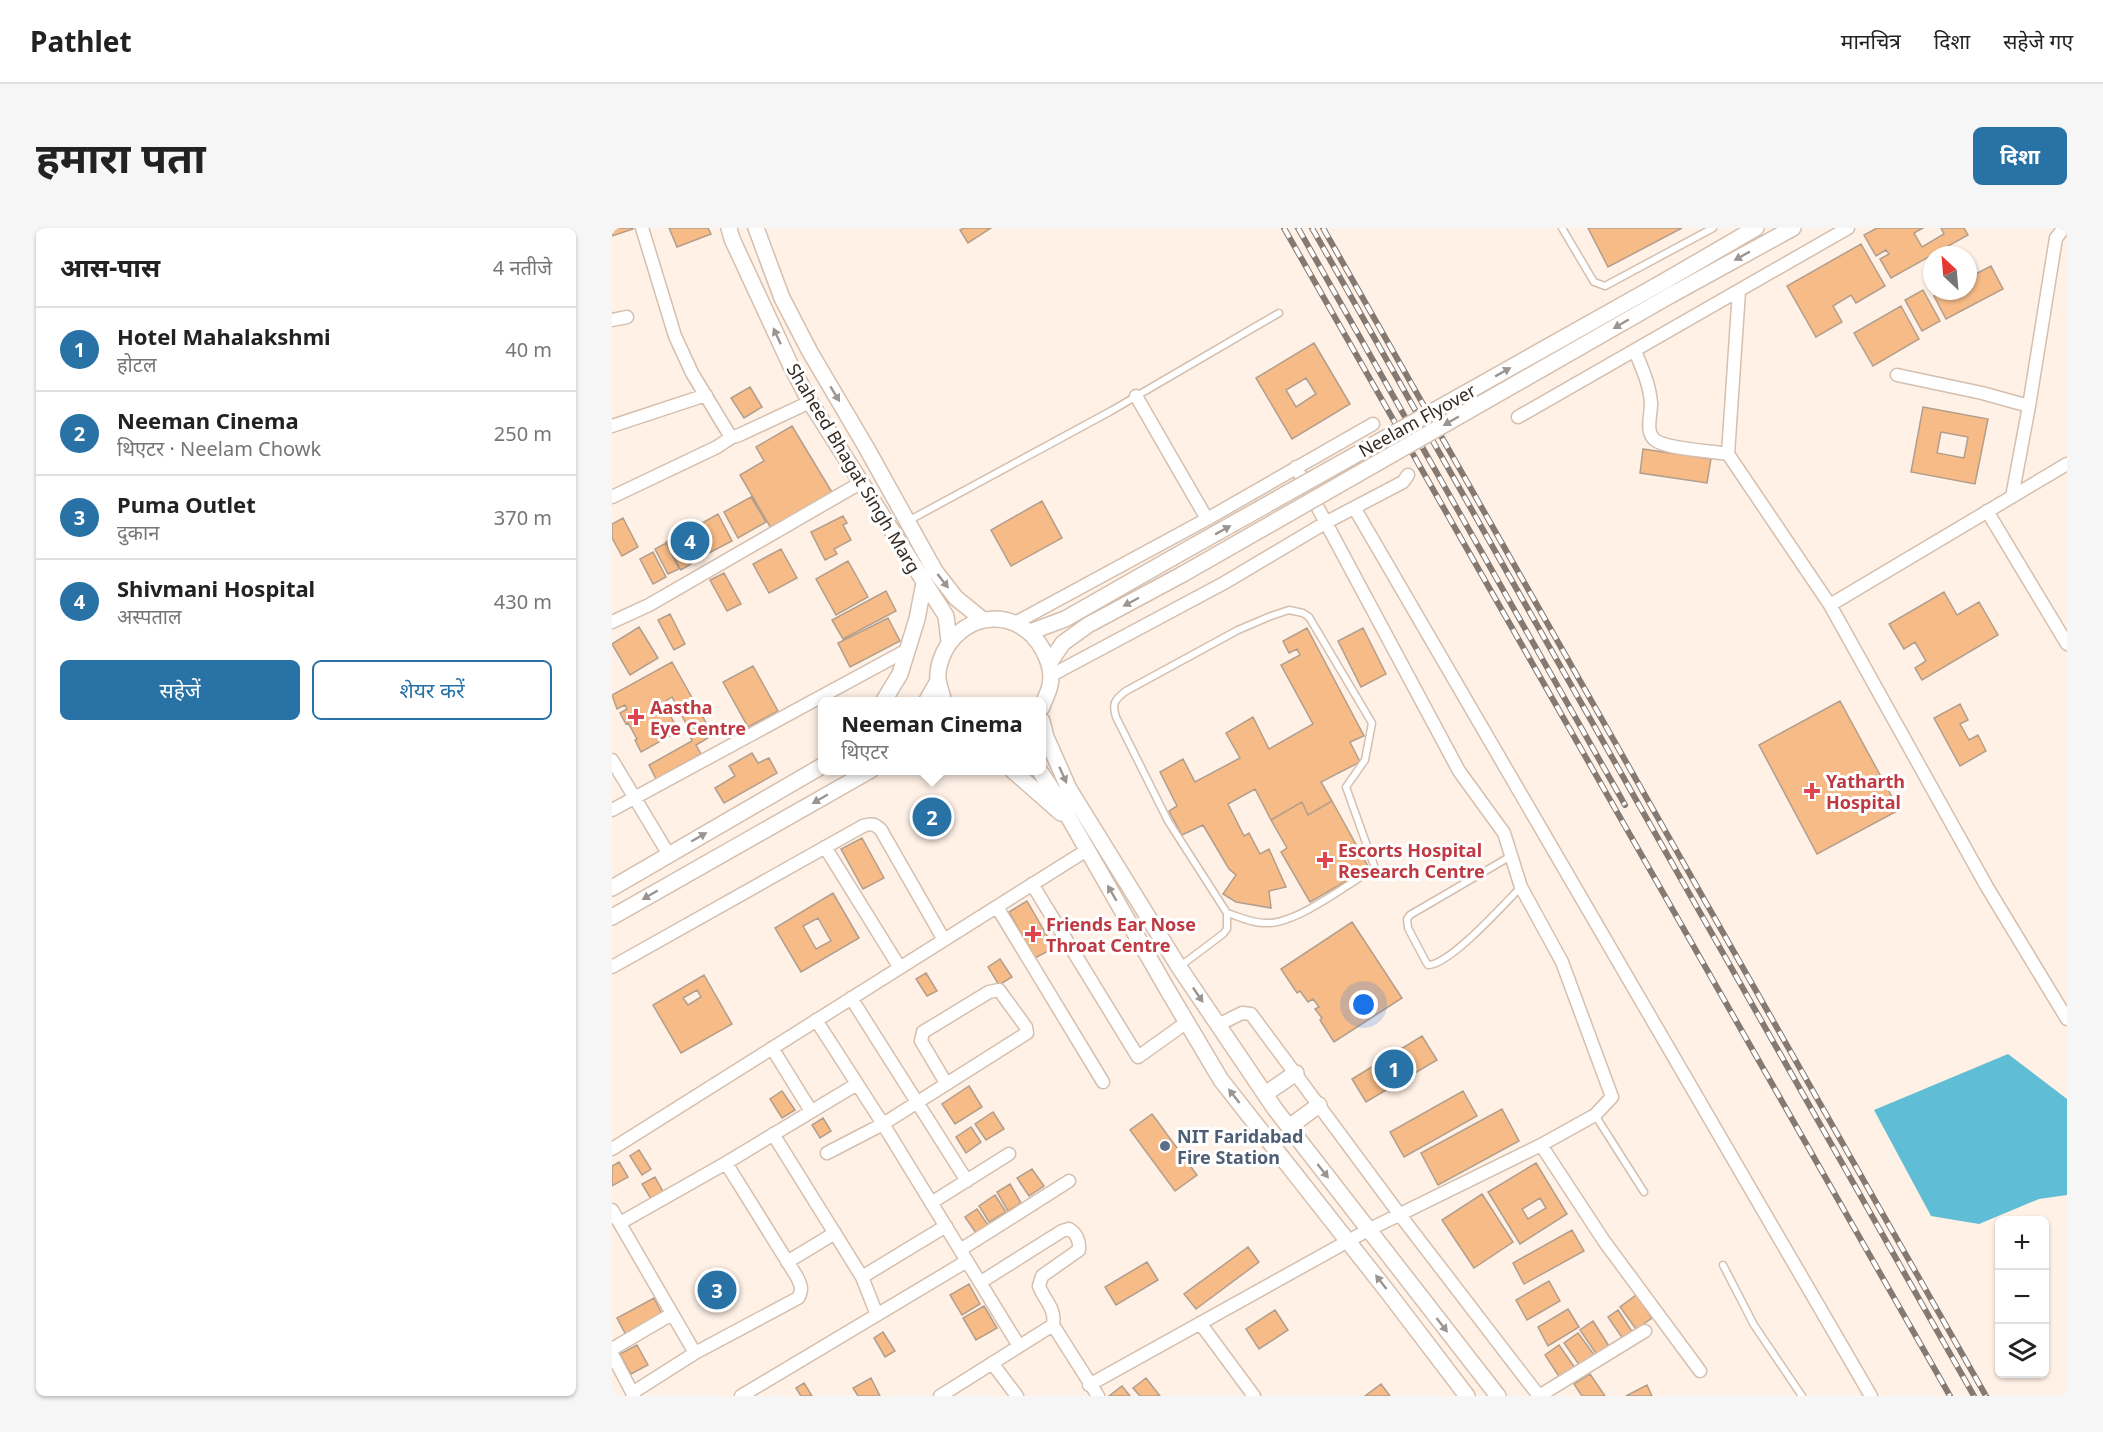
<!DOCTYPE html>
<html lang="hi">
<meta charset="utf-8">
<style>
:root{--surface:#fff;--page:#f6f6f6;--text:#222;--muted:#767676;--line:#e0e0e0;--accent:#2972a6}
body{margin:0;font-family:"Noto Sans","Noto Sans Devanagari",sans-serif;background:var(--page);color:var(--text)}
.controls{position:absolute;right:18px;bottom:18px;display:grid;overflow:hidden;border-radius:9px;box-shadow:0 2px 4px #0004}
.controls button{width:54px;height:54px;display:grid;place-items:center;padding:0;border:0;border-bottom:2px solid var(--line);background:var(--surface);color:var(--text);font:30px sans-serif}
.compass{position:absolute;left:1311px;top:18px;width:54px;height:54px;border-radius:50%;background:var(--surface);box-shadow:0 2px 4px #0004;rotate:334deg}
.you{position:absolute;left:752px;top:777px;width:21px;height:21px;margin:-15px;border:4px solid #fff;border-radius:50%;background:#1a73e8;box-shadow:0 0 0 9px #1a73e833}
.badge{display:grid;place-items:center;width:39px;height:39px;border-radius:50%;background:var(--accent);color:#fff;font-size:20px;font-weight:700}
.pin{position:absolute;translate:-50% -50%;border:3px solid #fff;box-shadow:0 2px 6px #0006}
.popup{position:absolute;left:206px;top:469px;width:228px;height:78px;box-sizing:border-box;display:grid;place-content:center;border-radius:9px;background:var(--surface);filter:drop-shadow(0 2px 4px #0005);font-size:20px;white-space:nowrap;color:var(--muted)}
.popup b{font-size:22px;color:var(--text)}
.popup::after{content:'';position:absolute;left:50%;top:100%;margin-left:-12px;border:12px solid transparent;border-top-color:var(--surface)}
.list{margin:0;padding:0;list-style:none}
h2{display:flex;justify-content:space-between;align-items:center;height:78px;margin:0;padding:0 24px;font-size:26px}
h2 small{font-size:20px;font-weight:400;color:var(--muted)}
.list li{display:grid;grid-template-columns:39px 1fr auto;gap:18px;align-items:center;box-sizing:border-box;height:84px;padding:0 24px;border-top:2px solid var(--line)}
.list b{display:block;font-size:22px;white-space:nowrap}
.list p{margin:0;font-size:20px;white-space:nowrap;color:var(--muted)}
.list em{font-size:20px;font-style:normal;color:var(--muted)}
.actions{display:flex;gap:12px;padding:18px 24px}
.actions a{flex:1;padding:14px 0;border:2px solid var(--accent);border-radius:9px;text-align:center;font-size:21px;color:var(--accent)}
.actions .main{background:var(--accent);color:#fff}
.icon{flex:none;width:33px;height:33px;fill:none;stroke:currentColor;stroke-width:2;stroke-linecap:round;stroke-linejoin:round}
.map{position:relative;flex:none;width:1455px;height:1168px;overflow:hidden;border-radius:9px}
header{display:flex;align-items:center;gap:36px;box-sizing:border-box;height:84px;padding:0 30px;background:var(--surface);border-bottom:2px solid var(--line)}
header strong{font-size:28px}
nav{display:flex;gap:33px;margin-inline-start:auto;font-size:21px}
.intro{display:flex;align-items:center;justify-content:space-between;box-sizing:border-box;height:144px;padding:0 36px}
h1{margin:0;font-size:42px}
.button{padding:15px 27px;border-radius:9px;background:var(--accent);color:#fff;font-size:21px;font-weight:700}
main{display:flex;gap:36px;padding:0 36px}
aside{flex:1;background:var(--surface);border-radius:9px;box-shadow:0 2px 4px #0004}
.map>svg:first-child{display:block}
.water{fill:#5fbdd6}
.building{fill:#f6bb87;stroke:#b39e8c;stroke-width:1.5;fill-rule:evenodd}
.lines{fill:none;stroke-linecap:round;stroke-linejoin:round}
.service-casing{stroke:#d5bfae;stroke-width:9}
.minor-casing{stroke:#d5bfae;stroke-width:15}
.tertiary-casing{stroke:#d5bfae;stroke-width:18}
.service{stroke:#fff;stroke-width:6}
.minor{stroke:#fff;stroke-width:12}
.tertiary{stroke:#fff;stroke-width:15}
.rail-casing{stroke:#857a72;stroke-width:6}
.rail{stroke:#fff;stroke-width:4;stroke-dasharray:11;stroke-linecap:butt}
.tertiary-bridge-casing{stroke:#d5bfae;stroke-width:18;stroke-linecap:butt}
.tertiary-bridge{stroke:#fff;stroke-width:15}
.oneway{fill:#9a9592}
.health-dot{fill:#e0444e;stroke:#fff;stroke-width:2}
.service-dot{fill:#5c6f8a;stroke:#fff;stroke-width:2}
.labels{text-anchor:middle;dominant-baseline:central;stroke-width:6;stroke-linejoin:round;paint-order:stroke}
.street-label{font-size:18px;fill:#342b24;stroke:#fff}
.health-label{font-size:18px;font-weight:bold;fill:#be3a42;stroke:#fff;text-anchor:start}
.service-label{font-size:18px;font-weight:bold;fill:#4e5e75;stroke:#fff;text-anchor:start}
</style>
<header>
<strong>Pathlet</strong>
<nav><a>मानचित्र</a><a>दिशा</a><a>सहेजे गए</a></nav>
</header>
<div class="intro"><h1>हमारा पता</h1><a class="button">दिशा</a></div>
<main>
<aside>
<h2>आस-पास<small>4 नतीजे</small></h2>
<ul class="list">
<li><span class="badge">1</span><div><b>Hotel Mahalakshmi</b><p>होटल</p></div><em>40 m</em></li>
<li><span class="badge">2</span><div><b>Neeman Cinema</b><p>थिएटर · Neelam Chowk</p></div><em>250 m</em></li>
<li><span class="badge">3</span><div><b>Puma Outlet</b><p>दुकान</p></div><em>370 m</em></li>
<li><span class="badge">4</span><div><b>Shivmani Hospital</b><p>अस्पताल</p></div><em>430 m</em></li>
</ul>
<div class="actions"><a class="main">सहेजें</a><a>शेयर करें</a></div>
</aside>
<div class="map">
<svg width="1455" height="1168" viewBox="0 0 1455 1168">
<rect width="100%" height="100%" fill="#fff1e6"/>
<path class="water" d="M1396,826L1455,871V967L1427,971L1367,996L1319,988L1262,882Z"/>
<path class="building" d="M0,0H21V1L0,8Z
M57,0H96L99,6L65,19Z
M352,0H379L356,15L348,2Z
M976,0H1070L996,39Z
M1265,0H1311L1302,5L1310,19L1332,6L1329,0H1352L1356,7L1279,50L1268,31L1277,26L1274,22L1264,28L1252,7Z
M1249,16L1273,58L1244,75L1239,67L1221,78L1230,94L1204,109L1175,58Z
M1379,38L1391,61L1334,91L1322,68L1331,63H1356V50Z
M1311,62L1328,93L1310,103L1293,72Z
M1289,78L1307,111L1261,138L1242,105Z
M702,115L738,176L680,211L644,150ZM694,150L704,166L684,179L674,162Z
M138,159L150,179L132,190L119,170Z
M1311,179L1376,191L1363,256L1299,244ZM1329,204L1356,209L1352,230L1325,225Z
M180,198L221,266L160,302L128,247L152,233L144,219Z
M1031,221L1099,231L1095,255L1028,245Z
M139,269L154,294L126,310L112,284Z
M430,273L450,310L399,338L379,302Z
M106,286L120,313L97,325L83,299Z
M231,288L235,295L231,297L239,312L222,321L225,326L213,332L199,304Z
M11,290L26,319L10,328L0,310V296Z
M78,300L92,326L79,333L65,307Z
M65,308L79,336L69,342L54,314Z
M54,315L67,341L56,346L43,321Z
M169,321L185,350L157,365L141,336Z
M41,324L54,349L41,356L28,331Z
M236,333L256,369L224,387L204,351Z
M112,345L129,376L115,383L98,352Z
M274,363L284,383L231,411L220,392Z
M1332,364L1345,387L1367,374L1386,407L1310,452L1303,440L1314,433L1303,414L1292,421L1277,396Z
M58,386L73,416L62,422L46,392Z
M276,390L288,413L238,439L226,415Z
M27,399L46,430L18,447L0,416Z
M695,400L752,508L738,514L748,534L709,554L720,573L696,587L690,574L659,592L643,561L616,576L632,608L637,605L648,626L657,621L674,659L657,663L659,680L624,674L611,666L624,647L617,641L591,597L570,607L557,583L565,578L548,544L571,531L583,554L628,530L614,505L641,489L657,521L701,496L669,437L688,427L685,421L677,425L671,413Z
M751,400L774,446L749,459L726,413Z
M60,434L101,507L84,517L89,526L44,551L37,537L80,513L77,506L79,505L60,469L51,475L67,503L29,524L23,512L25,511L16,495L14,496L8,485L15,481L13,477L5,481L0,467Z
M141,438L166,483L136,499L111,454Z
M1228,473L1287,582L1205,626L1147,517Z
M1348,476L1356,492L1348,496L1357,512L1366,507L1374,523L1348,538L1322,490Z
M140,525L146,535L157,530L165,545L112,575L103,560L123,548L117,538Z
M720,573L757,640L698,674L669,624L675,620L659,592L690,574L696,587Z
M250,610L272,650L251,661L229,621Z
M221,665L247,710L189,744L163,700ZM206,690L219,713L204,721L191,698Z
M415,673L442,720L423,730L397,684Z
M740,694L790,770L722,814L708,792L710,790L703,781L707,779L701,771L696,774L688,763L685,765L669,741Z
M388,731L400,749L387,757L376,739Z
M314,745L325,763L315,768L304,751Z
M92,747L120,796L69,825L41,777ZM85,762L89,769L76,777L71,770Z
M810,808L825,832L754,874L740,851Z
M357,858L370,879L343,896L330,876Z
M170,863L183,882L170,890L158,871Z
M851,863L865,888L792,929L778,904Z
M890,881L907,913L826,957L809,925Z
M381,884L392,901L374,912L363,896Z
M540,886L585,947L563,963L518,902Z
M211,890L219,903L208,910L200,897Z
M359,899L369,914L354,925L344,909Z
M27,922L39,941L30,947L18,928Z
M7,934L16,949L0,958V938Z
M924,935L955,986L908,1016L876,964ZM928,970L934,980L916,991L910,981Z
M420,941L432,958L417,968L405,950Z
M43,949L54,969L42,976L30,956Z
M398,956L409,975L396,983L385,964Z
M870,966L901,1014L862,1040L830,992Z
M383,967L394,984L377,994L367,978Z
M365,981L376,997L364,1005L353,989Z
M960,1002L972,1023L912,1056L901,1035Z
M636,1019L647,1034L584,1081L572,1066Z
M535,1034L546,1052L504,1077L493,1059Z
M937,1053L948,1073L915,1092L904,1072Z
M357,1056L368,1076L350,1087L338,1067Z
M1024,1067L1040,1090L1024,1101L1008,1079Z
M42,1070L51,1088L14,1107L5,1090Z
M372,1078L385,1100L364,1112L351,1090Z
M956,1081L967,1099L936,1118L926,1099Z
M663,1082L676,1102L647,1121L634,1101Z
M1006,1082L1021,1105L1011,1111L996,1089Z
M981,1093L997,1118L985,1127L968,1102Z
M271,1104L283,1123L273,1129L262,1110Z
M966,1105L983,1128L968,1138L952,1115Z
M25,1117L36,1137L19,1146L8,1126Z
M947,1117L963,1140L948,1150L933,1127Z
M978,1146L993,1168H970L962,1156Z
M259,1150L268,1168H246L241,1160Z
M534,1150L548,1168H528L521,1160Z
M192,1155L200,1168H189L184,1160Z
M769,1156L778,1168H753Z
M1035,1157L1040,1168H1014Z
M510,1158L518,1168H497Z"/>
<g class="lines">
<g class="service-casing">
<path id="service" d="M950,0L982,54L993,58L1101,0
M296,293L499,183L667,85
M899,628L798,687L795,691L796,700L814,734L816,737C838,737 892,676 909,659
M567,739L611,706L615,701V685L556,593L504,489C500,476 502,472 514,463L626,402L659,388L677,382L691,385L697,389L760,495L753,532L734,559L763,640C736,656 686,695 656,695C642,696 628,689 615,685
M983,887L1032,964
M1111,1037L1142,1097L1190,1168"/>
</g>
<g class="minor-casing">
<path id="minor" d="M30,0L63,108L80,145L117,206L120,209L125,208L198,174
M1127,63L1116,226L1218,377L1375,659L1455,791
M0,92L15,89
M1023,123C1030,140 1038,157 1039,176C1039,187 1033,204 1043,212C1054,221 1100,223 1116,226
M1285,147L1370,165L1417,178
M524,168L595,291
M906,189L1236,0
M0,198L94,167
M0,269L105,219L120,209
M1400,269L1417,178L1444,10L1452,0
M743,281L1259,1168
M1375,283L1455,416
M1218,377L1455,236
M0,394L37,377L250,254
M403,395L595,291L761,196
M438,448L612,355L713,295L791,254L796,247
M0,532L57,627
M0,582L295,422
M213,619L288,740
M420,656L526,829L575,794
M385,679L491,854
M0,739L251,598C260,595 263,596 269,602L332,712
M239,770L355,953
M204,792L271,896L407,1118
M606,797L630,785L639,786L788,987L927,1168
M160,820L199,883
M161,906L250,1049L334,998
M929,917L992,1013L1088,1143
M0,921L475,622
M215,925L271,896L415,805L414,799L387,762L377,764L311,804L309,813L334,855
M319,975L397,926
M0,982L83,1125
M8,995L114,935L245,856
M348,1022L457,953
M175,1034L223,1005
M250,1049L265,1087
M369,1054L450,1003L457,1001C464,1005 468,1013 467,1022L430,1048L427,1058C432,1072 444,1080 441,1097L486,1168
M588,1095L642,1168
M0,1121L60,1086
M0,1126L22,1168
M380,1135L405,1168
M477,1157L756,1002L929,917L983,887L1000,869L950,734L909,659L892,605L847,543L684,239
M20,1165L83,1125L186,1070C191,1062 189,1057 185,1049L114,935
M129,1168L355,1033
M328,1168L441,1097
M927,1168L1033,1103"/>
</g>
<g class="tertiary-casing">
<path id="tertiary" d="M117,0L120,11L178,136L198,174L334,388L337,413
M144,0L170,70L198,124L254,219L323,343L344,370L371,392
M1051,54L1144,0
M1059,67L1181,0
M418,404L453,391L560,330
M438,434L451,415L476,397L571,346
M271,474L288,446L305,391L312,355
M314,474L326,453
M332,474C330,466 327,459 326,451C325,442 328,433 332,424C353,382 408,379 431,422C437,433 441,444 438,457C437,464 432,472 430,479
M430,493L434,509L457,561L567,739L663,881L886,1168
M400,542L449,585
M427,542L445,569L555,761L609,852L775,1063L855,1168
M0,660L210,538
M0,689L259,542
M653,866L684,845
M677,899L707,877"/>
</g>
<use href="#service" class="service"/>
<use href="#minor" class="minor"/>
<use href="#tertiary" class="tertiary"/>
<g class="rail-casing">
<path id="rail" d="M672,0L1338,1168
M686,0L1013,577
M700,0L1362,1168
M711,0L1374,1168"/>
</g>
<use href="#rail" class="rail"/>
<g class="tertiary-bridge-casing">
<path id="tertiary-bridge" d="M560,330L1051,54
M571,346L1059,67"/>
</g>
<use href="#tertiary-bridge" class="tertiary-bridge"/>
</g>
<defs><path id="oneway-solid" d="M-6-.8H1V-3.2L6.5 0L1 3.2V.8H-6Z" transform="scale(1.5)"/></defs>
<g class="oneway">
<use href="#oneway-solid" transform="translate(1130 28) rotate(151)"/>
<use href="#oneway-solid" transform="translate(1009 96) rotate(150)"/>
<use href="#oneway-solid" transform="translate(165 108) rotate(-115)"/>
<use href="#oneway-solid" transform="translate(891 144) rotate(-29)"/>
<use href="#oneway-solid" transform="translate(223 166) rotate(59)"/>
<use href="#oneway-solid" transform="translate(839 193) rotate(150)"/>
<use href="#oneway-solid" transform="translate(611 302) rotate(-29)"/>
<use href="#oneway-solid" transform="translate(331 353) rotate(52)"/>
<use href="#oneway-solid" transform="translate(519 374) rotate(152)"/>
<use href="#oneway-solid" transform="translate(451 547) rotate(66)"/>
<use href="#oneway-solid" transform="translate(208 571) rotate(150)"/>
<use href="#oneway-solid" transform="translate(87 609) rotate(-30)"/>
<use href="#oneway-solid" transform="translate(500 665) rotate(-120)"/>
<use href="#oneway-solid" transform="translate(38 667) rotate(150)"/>
<use href="#oneway-solid" transform="translate(586 767) rotate(56)"/>
<use href="#oneway-solid" transform="translate(622 868) rotate(-128)"/>
<use href="#oneway-solid" transform="translate(711 943) rotate(52)"/>
<use href="#oneway-solid" transform="translate(769 1054) rotate(-128)"/>
<use href="#oneway-solid" transform="translate(830 1097) rotate(52)"/>
</g>
<g class="health-dot">
<path d="M21 480h6v6h6v6h-6v6h-6v-6h-6v-6h6z"/>
<path d="M1197 554h6v6h6v6h-6v6h-6v-6h-6v-6h6z"/>
<path d="M710 623h6v6h6v6h-6v6h-6v-6h-6v-6h6z"/>
<path d="M418 697h6v6h6v6h-6v6h-6v-6h-6v-6h6z"/>
</g>
<circle class="service-dot" cx="553" cy="918" r="6"/>
<g class="labels">
<g class="street-label">
<text transform="translate(805 192) rotate(-29)">Neelam Flyover</text>
<text transform="translate(242 240) rotate(59)">Shaheed Bhagat Singh Marg</text>
</g>
<g class="health-label">
<text x="38" y="479">Aastha<tspan x="38" dy="21">Eye Centre</tspan></text>
<text x="1214" y="553">Yatharth<tspan x="1214" dy="21">Hospital</tspan></text>
<text x="726" y="622">Escorts Hospital<tspan x="726" dy="21">Research Centre</tspan></text>
<text x="434" y="696">Friends Ear Nose<tspan x="434" dy="21">Throat Centre</tspan></text>
</g>
<g class="service-label">
<text x="565" y="908">NIT Faridabad<tspan x="565" dy="21">Fire Station</tspan></text>
</g>
</g>
</svg>
<div class="controls">
<button>+</button>
<button>−</button>
<button><svg class="icon" aria-label="layers" viewBox="0 0 24 24"><path d="M12 4l9 5-9 5-9-5zM3 14l9 5 9-5"/></svg></button>
</div>
<svg class="compass" viewBox="-18 -18 36 36"><path d="M0-13l5 13h-10z" fill="#e53935"/><path d="M0 13l5-13h-10z" fill="#767676"/></svg>
<div class="you"></div>
<div class="pin badge" style="left:782px;top:841px">1</div>
<div class="pin badge" style="left:320px;top:589px">2</div>
<div class="popup"><b>Neeman Cinema</b>थिएटर</div>
<div class="pin badge" style="left:105px;top:1062px">3</div>
<div class="pin badge" style="left:78px;top:313px">4</div>
</div>
</main>
